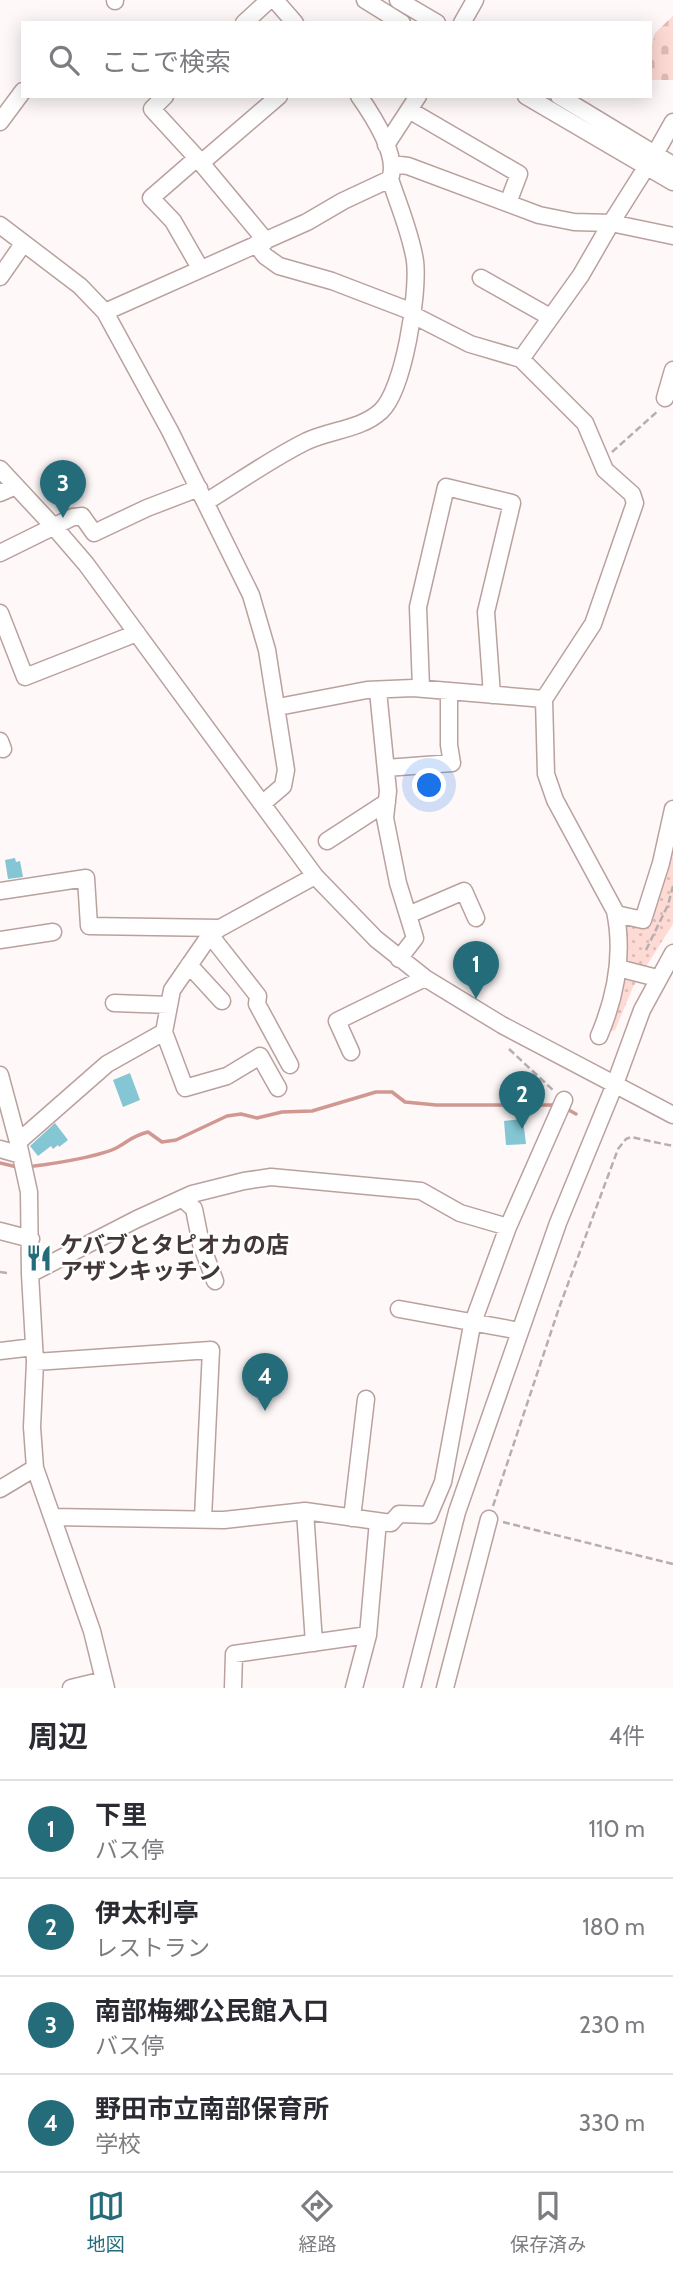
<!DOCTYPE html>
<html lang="ja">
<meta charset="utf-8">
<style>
:root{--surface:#fff;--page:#f2f2f3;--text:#2b2b33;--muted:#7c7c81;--line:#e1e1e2;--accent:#256c7a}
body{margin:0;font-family:Cabin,"Noto Sans JP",sans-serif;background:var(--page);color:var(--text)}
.you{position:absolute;left:430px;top:786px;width:24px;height:24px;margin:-18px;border:5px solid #fff;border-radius:50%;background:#1a73e8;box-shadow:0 0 0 10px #1a73e833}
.badge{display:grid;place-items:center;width:46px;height:46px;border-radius:50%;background:var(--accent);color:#fff;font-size:23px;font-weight:700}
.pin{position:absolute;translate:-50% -58px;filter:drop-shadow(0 2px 4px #0008)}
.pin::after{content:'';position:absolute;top:37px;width:24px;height:21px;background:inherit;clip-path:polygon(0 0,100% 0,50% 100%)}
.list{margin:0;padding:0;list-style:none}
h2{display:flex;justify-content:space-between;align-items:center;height:91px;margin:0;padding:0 28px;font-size:30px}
h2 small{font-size:23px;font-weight:400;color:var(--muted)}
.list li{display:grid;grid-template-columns:46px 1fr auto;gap:21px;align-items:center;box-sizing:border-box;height:98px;padding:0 28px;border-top:2px solid var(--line)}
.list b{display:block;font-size:26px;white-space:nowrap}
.list p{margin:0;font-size:23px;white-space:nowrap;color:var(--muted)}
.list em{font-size:23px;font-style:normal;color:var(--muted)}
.icon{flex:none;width:38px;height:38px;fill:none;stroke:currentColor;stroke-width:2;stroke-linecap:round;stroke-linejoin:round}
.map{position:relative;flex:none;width:673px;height:1688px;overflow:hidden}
.search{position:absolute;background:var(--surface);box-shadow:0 4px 18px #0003;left:21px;right:21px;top:21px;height:77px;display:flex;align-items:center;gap:18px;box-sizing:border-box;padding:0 24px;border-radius:0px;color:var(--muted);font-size:26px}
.sheet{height:483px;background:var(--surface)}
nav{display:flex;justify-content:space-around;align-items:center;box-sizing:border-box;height:98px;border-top:2px solid var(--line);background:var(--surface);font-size:19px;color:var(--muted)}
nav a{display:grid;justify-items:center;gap:4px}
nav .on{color:var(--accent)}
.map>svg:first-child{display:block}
.cemetery{fill:url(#cemetery-stones)}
.park{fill:url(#park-dots)}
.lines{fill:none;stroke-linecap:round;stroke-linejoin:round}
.stream{stroke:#d19891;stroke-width:3.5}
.building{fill:#84c6d4}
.minor-casing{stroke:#b9a19e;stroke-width:19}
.path{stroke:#b7afaf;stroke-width:2.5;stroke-dasharray:7 3.5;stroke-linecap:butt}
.minor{stroke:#fff;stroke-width:16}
.labels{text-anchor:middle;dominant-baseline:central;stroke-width:5;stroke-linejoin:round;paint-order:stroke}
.poi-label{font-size:23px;font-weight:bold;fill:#423837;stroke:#fff;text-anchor:start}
</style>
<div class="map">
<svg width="673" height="1688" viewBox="0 0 673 1688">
<defs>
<pattern id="cemetery-stones" width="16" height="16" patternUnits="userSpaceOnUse" patternTransform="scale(1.75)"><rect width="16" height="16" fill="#fedad5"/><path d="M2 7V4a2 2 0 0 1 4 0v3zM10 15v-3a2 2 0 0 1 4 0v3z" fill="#dbbcb7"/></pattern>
<pattern id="park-dots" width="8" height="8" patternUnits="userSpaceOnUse" patternTransform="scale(1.75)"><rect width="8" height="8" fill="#fedad5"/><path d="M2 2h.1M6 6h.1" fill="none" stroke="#dbbcb7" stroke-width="1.8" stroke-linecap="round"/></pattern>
</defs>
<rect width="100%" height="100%" fill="#fef8f8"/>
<path class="cemetery" d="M673,16V80H650V53L655,33Z"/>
<path class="park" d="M673,825V924L633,987L615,1030L604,1034L620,924L644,925Z"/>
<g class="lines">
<path class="stream" d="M565,1108L576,1114
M0,1163L17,1167
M34,1166C52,1164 103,1156 118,1147C131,1140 130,1137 148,1132L162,1142L176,1140L227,1116L241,1114L257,1118L282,1112L312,1111L376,1092H392L405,1102L436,1105H558"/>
</g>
<path class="building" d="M15,858L16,862L20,861L23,877L8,879L5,860Z
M130,1073L140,1100L123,1107L113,1080Z
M523,1119L526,1144L506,1145L504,1121Z
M55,1123L68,1140L59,1147L58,1145L53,1149L51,1146L38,1156L30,1146Z"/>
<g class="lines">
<g class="minor-casing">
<path id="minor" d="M275,0L295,23
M365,0L402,23
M398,0L437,23
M115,1V0
M244,23L269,0
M462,23L475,0
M165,96L152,109L197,158L266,241
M526,96L673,182
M559,96L673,165
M409,110L519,174L508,203
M0,122L23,91
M386,145L418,96
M655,154L673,122
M197,158L151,198L173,221L200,268
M201,163L279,96
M392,164L408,166L539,215L574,222L611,223L647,166
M0,225L80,286L105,312L170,431L251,595L267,650L286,770L283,786L262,804
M256,244L265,256L279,266L332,281L413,312
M0,277L23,244
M481,278L550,317
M105,312L307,222L343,201L390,179C399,156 373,116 359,96
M413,315L470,344L521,359L585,423L605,470L632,494L635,503L593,624L544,699L546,774L555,800L615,911C624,954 616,996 599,1036
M521,359L581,275L611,223L673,236
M665,398L673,370
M0,469L55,528L86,564L315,876L376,939L425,978L502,1025L673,1115
M0,493L16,486
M206,502C239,482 272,458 307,441C331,430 362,429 381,411C404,390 419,292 415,261C411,234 399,206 390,179
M0,553L73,517L82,516L94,533L147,508L199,488
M0,613L25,677L137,633
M421,688L418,607L446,487L512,503L486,612L492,695
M378,691L388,791L385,818L398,883L415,938L399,959
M278,707L367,690L413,688L544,699
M0,741L3,749
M386,768L452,763L449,745V691
M327,841L387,802
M0,891L86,878L89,926L220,928L315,876
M616,914L643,920L661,863L673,809
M408,915L464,891L476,918
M210,935L258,996L257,1004L290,1065
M0,940L53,932
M189,965L222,1001
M618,968L657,978
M114,1003L169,1005
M164,1032L185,1088L227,1076L260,1056L278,1088
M351,1052L337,1021L425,978
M0,1075L18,1142L29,1192L30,1274L35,1362L32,1427L35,1468L92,1631L106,1688
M18,1142L107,1064L164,1032L172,990L210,935L220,928
M0,1149L21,1155
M183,1199L194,1209L201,1244L215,1281
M0,1231L31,1239
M30,1274L137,1219L192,1194L244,1181L271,1177L421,1191L460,1213L508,1227
M399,1309L520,1331
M0,1351L34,1347
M35,1362L211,1350L203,1518
M0,1489L35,1468
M305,1511L314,1643
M53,1517L224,1520L305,1511L391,1523L399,1514L429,1515L443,1482L472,1325L508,1227L564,1100
M352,1518L366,1399
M71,1688L104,1680
M233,1688L234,1654L368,1635
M354,1688L368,1635L378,1521
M412,1688L457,1512L558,1223L615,1084L642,1010L673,953
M445,1688L489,1519"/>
</g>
<path class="path" d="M612,452L659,410
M646,950L668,905L673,886
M509,1049L554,1091
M0,1272L7,1273
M493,1506L559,1308L618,1149L626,1139L631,1137L673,1146
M503,1522L673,1564"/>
<use href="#minor" class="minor"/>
</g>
<defs>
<g id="restaurant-bare" transform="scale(2.1)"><path d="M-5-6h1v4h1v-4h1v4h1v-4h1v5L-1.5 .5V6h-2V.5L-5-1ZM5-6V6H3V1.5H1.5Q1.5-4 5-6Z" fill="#256c7a" stroke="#fff" stroke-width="2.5" paint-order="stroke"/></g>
</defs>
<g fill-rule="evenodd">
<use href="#restaurant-bare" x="39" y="1258"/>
</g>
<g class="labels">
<g class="poi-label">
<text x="60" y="1245">ケバブとタピオカの店<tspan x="60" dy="26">アザンキッチン</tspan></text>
</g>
</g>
</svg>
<div class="you"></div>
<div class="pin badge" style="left:476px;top:999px">1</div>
<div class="pin badge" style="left:522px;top:1129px">2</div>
<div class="pin badge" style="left:63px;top:518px">3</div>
<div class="pin badge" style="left:265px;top:1411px">4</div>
<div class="search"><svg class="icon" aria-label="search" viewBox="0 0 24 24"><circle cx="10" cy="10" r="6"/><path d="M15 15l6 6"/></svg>ここで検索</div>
</div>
<section class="sheet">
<h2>周辺<small>4件</small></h2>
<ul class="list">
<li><span class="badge">1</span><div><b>下里</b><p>バス停</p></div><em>110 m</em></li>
<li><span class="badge">2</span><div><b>伊太利亭</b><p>レストラン</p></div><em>180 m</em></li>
<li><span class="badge">3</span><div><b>南部梅郷公民館入口</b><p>バス停</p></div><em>230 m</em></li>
<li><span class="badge">4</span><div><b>野田市立南部保育所</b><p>学校</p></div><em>330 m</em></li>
</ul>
</section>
<nav>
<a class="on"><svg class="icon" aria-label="map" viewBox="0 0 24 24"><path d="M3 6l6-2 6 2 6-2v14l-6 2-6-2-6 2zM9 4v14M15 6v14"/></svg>地図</a>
<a><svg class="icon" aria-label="directions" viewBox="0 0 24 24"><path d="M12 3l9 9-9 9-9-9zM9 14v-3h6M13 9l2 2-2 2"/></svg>経路</a>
<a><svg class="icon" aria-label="saved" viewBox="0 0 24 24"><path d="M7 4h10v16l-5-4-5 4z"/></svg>保存済み</a>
</nav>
